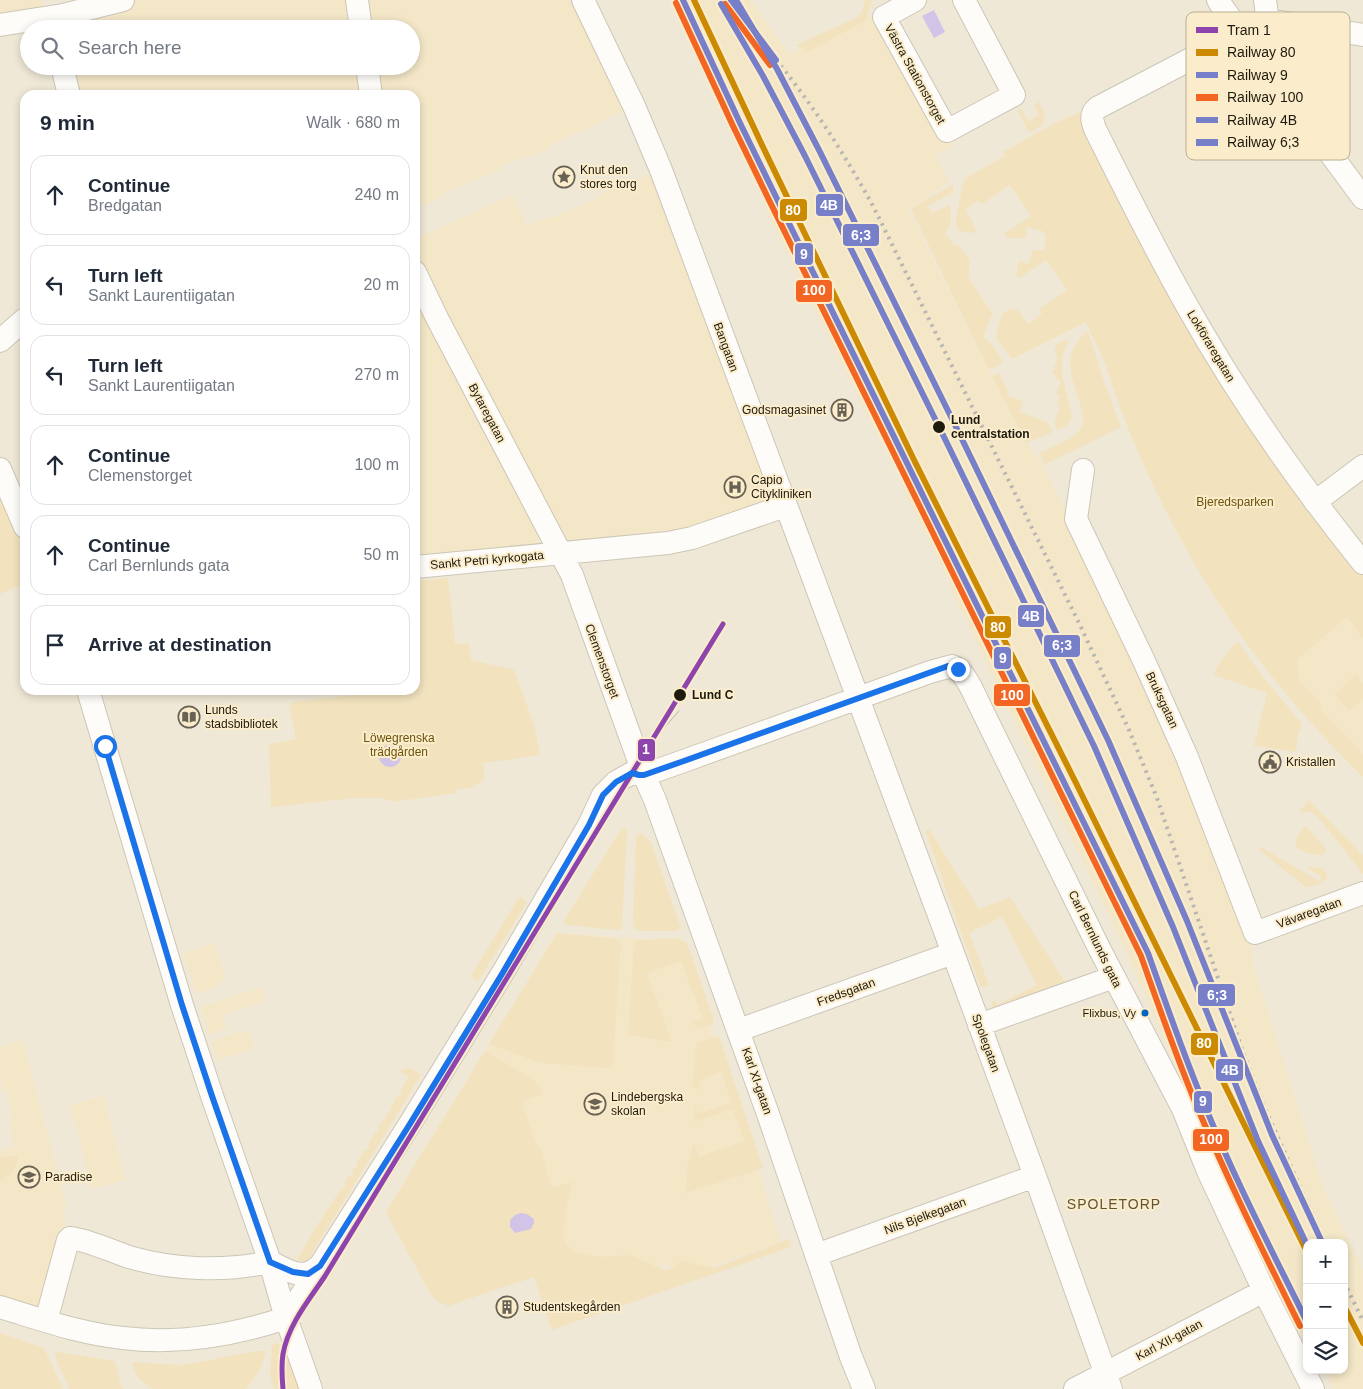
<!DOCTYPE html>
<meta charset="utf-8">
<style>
:root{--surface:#fff;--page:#f6f6f7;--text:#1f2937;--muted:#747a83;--line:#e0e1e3}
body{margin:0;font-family:Helvetica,sans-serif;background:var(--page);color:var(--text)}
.controls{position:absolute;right:15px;bottom:15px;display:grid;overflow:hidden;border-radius:10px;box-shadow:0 2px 8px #0003}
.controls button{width:45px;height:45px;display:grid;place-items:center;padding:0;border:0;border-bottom:1px solid var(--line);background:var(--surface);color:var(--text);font:25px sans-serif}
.stop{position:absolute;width:15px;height:15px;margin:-11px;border:4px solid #1a73e8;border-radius:50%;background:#fff}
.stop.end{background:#1a73e8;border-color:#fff;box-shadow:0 1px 5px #0008}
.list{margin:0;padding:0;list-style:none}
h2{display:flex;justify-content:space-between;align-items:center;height:65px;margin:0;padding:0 20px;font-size:21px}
h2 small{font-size:16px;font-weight:400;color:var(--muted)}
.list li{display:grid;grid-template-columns:32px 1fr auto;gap:15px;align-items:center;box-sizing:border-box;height:80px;margin:0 10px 10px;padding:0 10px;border:1px solid var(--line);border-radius:15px}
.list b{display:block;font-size:19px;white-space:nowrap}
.list p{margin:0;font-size:16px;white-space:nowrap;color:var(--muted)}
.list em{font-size:16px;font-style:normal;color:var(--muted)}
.icon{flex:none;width:28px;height:28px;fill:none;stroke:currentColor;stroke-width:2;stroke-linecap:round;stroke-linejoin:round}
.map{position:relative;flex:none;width:1363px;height:1389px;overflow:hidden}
.search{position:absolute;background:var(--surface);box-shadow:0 2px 8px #0003;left:20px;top:20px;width:400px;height:55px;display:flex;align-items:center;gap:12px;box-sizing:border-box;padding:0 18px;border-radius:28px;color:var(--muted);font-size:19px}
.panel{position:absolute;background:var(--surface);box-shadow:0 2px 8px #0003;left:20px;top:90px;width:400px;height:605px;border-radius:15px}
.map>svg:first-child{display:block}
.built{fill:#f4e7c8}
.green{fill:#f2e2bd}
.water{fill:#d1c4e7}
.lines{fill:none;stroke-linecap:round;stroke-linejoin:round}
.minor-casing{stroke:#ccc6b7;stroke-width:24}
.minor{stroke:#fdfcf9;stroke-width:22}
.tram{stroke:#b7b6b1;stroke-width:1}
.rail{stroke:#b7b6b1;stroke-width:4;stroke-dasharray:2.5 5;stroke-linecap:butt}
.rail-1-casing{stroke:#fbedcb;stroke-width:10}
.rail-2-casing{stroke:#fbedcb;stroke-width:10}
.rail-3-casing{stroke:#fbedcb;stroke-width:10}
.rail-4-casing{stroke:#fbedcb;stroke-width:10}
.rail-5-casing{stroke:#fbedcb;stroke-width:10}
.rail-1{stroke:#cc8a03;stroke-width:6}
.rail-2{stroke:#767fc8;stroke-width:6}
.rail-3{stroke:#f26522;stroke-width:6}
.rail-4{stroke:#767fc8;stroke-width:6}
.rail-5{stroke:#767fc8;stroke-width:6}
.tram-1-casing{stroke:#fbedcb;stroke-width:9}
.tram-1{stroke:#8e44ad;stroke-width:5}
.route{stroke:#1a73e8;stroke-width:6}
.stop-dot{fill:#1f1a0e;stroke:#fbedcb;stroke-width:2}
.bus-dot{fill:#0065bd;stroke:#fbedcb;stroke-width:2}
.labels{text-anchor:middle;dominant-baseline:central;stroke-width:4;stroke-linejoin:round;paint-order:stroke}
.bus-label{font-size:11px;fill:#1f1a0e;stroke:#fbedcb;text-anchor:end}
.street-label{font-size:12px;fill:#1f1a0e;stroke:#fbedcb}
.poi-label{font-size:12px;fill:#1f1a0e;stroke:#fbedcb;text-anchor:start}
.stop-label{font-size:12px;font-weight:bold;fill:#1f1a0e;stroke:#fbedcb;text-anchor:start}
.park-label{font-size:12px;fill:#6c540c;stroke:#fbedcb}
.neighbourhood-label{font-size:14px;letter-spacing:1px;fill:#605436;stroke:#fbedcb}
.key{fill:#fbedcb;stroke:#b9ae92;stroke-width:1}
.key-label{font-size:14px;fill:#1f1a0e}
.line-badge{stroke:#fbedcb;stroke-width:2}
.badge-label{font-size:14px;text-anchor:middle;font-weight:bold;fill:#fff}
</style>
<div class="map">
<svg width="1363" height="1389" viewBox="0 0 1363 1389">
<rect width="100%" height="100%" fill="#f0e8d6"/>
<path class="built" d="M0,0H42L43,6L31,16L0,20Z
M138,0H353L357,29H60L68,18Z
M357,0H583L634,106L607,118V120L549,145L550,148L527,158L525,156L500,167L501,170L443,193L444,196L415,209V95H371L367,66H411V29H361Z
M673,0H751L789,54L872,15L884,17L947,131L953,145L935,155L949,181L921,202L908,209L1012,417L1026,442L1044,466L1186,771L1250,942L1254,968L1323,1187L1363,1271V1389H1334L1325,1370H1344V1243H1307V1333L1189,1094L1118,934L950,588L952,587L907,497L899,475L860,401L762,202L770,198L687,25Z
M67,66H363L367,95H74Z
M661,170L785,506L692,538L560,553L415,273V239L513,195L527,225L546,217L548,219L598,198V195Z
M415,282L545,535L533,546L415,559Z
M1294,544L1363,606V754L1321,710L1288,672Z
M557,933L641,939L681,938L754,1156L781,1242L705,1268L552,1259L386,1212Z
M215,943L226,979L218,982L219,986L196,994L184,953Z
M262,987L266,1001L223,1015L227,1028L209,1034L201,1007Z
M242,1031L243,1033L249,1031L255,1048L218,1060L212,1041Z
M23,1040L66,1204L64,1217L70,1238L46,1321L0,1307V1150L14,1147L9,1119L12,1118L7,1091H3L0,1077V1047Z
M104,1096L125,1180L91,1189L75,1120H73L70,1105Z"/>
<path class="green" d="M865,0H872L867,17L863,22L807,52L796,45L856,18L862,12Z
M1039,102C1048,121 1048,122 1029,133L1018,111L1021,108L1028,121L1039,115L1034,105Z
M1090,108L1139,216L1363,563V638L1347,617L1297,660L1299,680L1322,705L1319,707L1321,710L1363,754V777C1266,682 1194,580 1140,456C1131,436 1123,416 1116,396C1111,383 1108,369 1102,356C1098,345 1090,334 1086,322L1012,359L997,339L996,334L1002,314L1011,308L1019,311L1028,324L1042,314L1039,309L1067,290L1046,260L1018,279L1016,275L1019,261L1029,264L1033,250H1044L1046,238L1043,231L1027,227L1026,238H1007L1004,234L1031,216L1010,185L982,204L979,200L965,210L972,221L976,231L973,233L959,231L955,224L964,179L1005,156L1003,152L1055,123Z
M953,184V192L928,206L932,213L950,205C951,214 952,225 945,233L955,246L958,245L970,260L968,277L994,316H991L983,337C992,342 999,354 1003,363L989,370L911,209Z
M1088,331L1103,379L1121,427L1044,465L1040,453C1051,447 1070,441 1078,432C1099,410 1044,364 1088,331Z
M1065,340H1067L1068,342L1062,356V374L1072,417L1067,426L1057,430L1054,424L1060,406L1057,405L1060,395L1056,394L1061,381L1055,379L1057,375L1052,374L1058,355L1054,353L1057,344Z
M999,373L1008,392L1007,396L1023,401L1019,412L1047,422L1053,432L1026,443L992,376Z
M0,484L25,538V583L0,594Z
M448,578L455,644L469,643L471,660L514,670L534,725L540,755L483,763L484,780L470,788L456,789V793L393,802L382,798H354L271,807L269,744L296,739L289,707L292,706V702L401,690H415V581Z
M1239,643L1263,677L1302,724L1298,736L1296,752L1254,746L1267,693L1214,675L1216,668L1234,644Z
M1356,675L1363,684V699L1349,711L1334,694Z
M1309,800L1363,855V874L1317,816L1309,811L1301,813L1300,811Z
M1305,826H1306L1326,849L1323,855C1302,854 1284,848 1305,826Z
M626,828L627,832L622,926L621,929L616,930L567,925L563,922L620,831L622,829Z
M929,829L979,909L1010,897L1067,985L994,1009C991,1005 991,1003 995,999L997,1005L1037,985L1002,917L969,933L989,985L983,987L980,986L926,832Z
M638,833L643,834L651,843L681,928L675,931H639L636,929L633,924L636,836Z
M1259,846L1319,881L1322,877L1308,869L1309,867L1322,868L1327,873V878C1322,883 1313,887 1306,887L1264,854L1260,850Z
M519,897L527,902L478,981L471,976Z
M557,933L614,939L621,943L613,1063L610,1068L541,1063L489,1044Z
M677,939L686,942L691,954L714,1021L712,1025L700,1028L692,1023L703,1019L681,961L647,973L672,1042L628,1035L634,943L636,940H639Z
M719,1036L763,1168L686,1193L688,1163L694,1143L699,1157L744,1141L733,1109L694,1122V1103L698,1114L732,1102L721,1072L699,1080L702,1090L692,1086L696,1043Z
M485,1051L532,1079C539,1083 540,1087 543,1094L522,1101L535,1142L540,1148L552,1188L573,1182L568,1199L563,1233L566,1245L577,1253L599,1257L629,1255L667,1271L682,1261L714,1268L789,1239L791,1247L552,1330L534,1277L448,1306L437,1301L430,1293L386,1212Z
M410,1068L421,1075L307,1261L297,1260L314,1230L341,1189L345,1188L344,1184L349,1176L353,1175L352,1171L353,1169L357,1167L356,1164L365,1150L369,1149L368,1145L375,1133L379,1132L378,1128L383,1120L386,1119V1116L387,1113L391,1112L390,1109L398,1095L402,1094L401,1090L409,1077L399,1070Z
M18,1155C17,1170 13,1173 0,1181V1158Z
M0,1333L44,1348L63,1389H0Z
M277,1343L286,1350L304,1389H274L270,1374L272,1344Z
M256,1351H266L260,1369L246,1389H153C140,1381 136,1377 132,1362L177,1365L195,1363Z
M57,1352L115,1361L120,1384L124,1389H69L55,1355Z"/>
<path class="water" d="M934,10L945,32L934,38L922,16Z
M379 756a11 11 0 1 1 22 0a11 11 0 1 1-22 0Z
M521,1213L527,1214L534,1219V1223L531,1229L515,1233L510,1227V1220L515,1215Z"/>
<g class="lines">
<g class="minor-casing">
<path id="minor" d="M357,0L361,29
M583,0L634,106L661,170L953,953L1035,1176L1111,1389
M915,0L884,17L947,131L1014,95L964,0
M1218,0L1223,8L1363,198
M1265,0L1268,22
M0,25L63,15L123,0
M1363,35L1281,22H1268L1254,26L1097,108C1090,114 1092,121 1095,129C1124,187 1153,246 1186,304C1237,395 1297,481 1363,563
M62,66L69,95
M367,66L371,95
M415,272L437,318L572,575L644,775L655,800L768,1114L851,1357L864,1389
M0,341L25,319
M0,469L25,527
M1083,470L1076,519L1144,661L1187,757L1255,933L1363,893
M1315,502L1363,466
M415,567L668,543L692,538L785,506
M88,690L182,1005L212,1096L270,1262L286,1318L311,1389
M979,1025L1114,977
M739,1030L953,953
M816,1255L1035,1176
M270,1262C288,1270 302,1282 319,1266
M0,1307C40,1319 81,1334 123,1338C178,1345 234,1335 286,1318
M286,1318L304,1291L408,1127L502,974L589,825L603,795L616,782L632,773L644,775L681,762L930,672L952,666C964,670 973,691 978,702L1099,948L1183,1109L1208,1171L1264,1291L1313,1389
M46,1321L68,1240L70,1238C88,1240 111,1251 129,1257C174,1270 224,1272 270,1262
M1075,1389L1264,1291"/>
</g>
<use href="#minor" class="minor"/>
<path class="tram" d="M650,744L679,711"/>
<path class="rail" d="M776,60C813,105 845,155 873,206L1079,623L1129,730L1157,798L1244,1055L1264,1106L1325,1243
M1344,1282L1363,1321"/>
<g class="rail-1-casing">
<path id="rail-1" d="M694,0L762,145L915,462L1075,781L1307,1252
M1344,1306L1363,1343"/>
</g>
<g class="rail-2-casing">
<path id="rail-2" d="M683,0L740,123L778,201L1148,953C1166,1004 1184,1056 1205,1106C1235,1180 1272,1251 1307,1322
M731,0L776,60"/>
</g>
<g class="rail-3-casing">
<path id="rail-3" d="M676,3L733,126L771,204L1141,956C1159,1007 1177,1059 1198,1109C1229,1183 1265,1255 1300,1326
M725,4L770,65"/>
</g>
<g class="rail-4-casing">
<path id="rail-4" d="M721,4L763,76L805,156L944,437L1094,746L1173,927L1258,1141L1307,1245"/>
</g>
<g class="rail-5-casing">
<path id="rail-5" d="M736,0L777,69L819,150L958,431L1108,740L1187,921L1272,1135L1321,1240"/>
</g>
<use href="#rail-1" class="rail-1"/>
<use href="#rail-2" class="rail-2"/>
<use href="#rail-3" class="rail-3"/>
<use href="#rail-4" class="rail-4"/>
<use href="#rail-5" class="rail-5"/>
<g class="tram-1-casing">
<path id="tram-1" d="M283,1389C282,1377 281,1366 283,1354C288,1325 309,1300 325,1276L723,624"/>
</g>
<use href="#tram-1" class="tram-1"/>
</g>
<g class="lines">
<path class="route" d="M105,746L182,1005L212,1096L270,1262L293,1272L308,1274L320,1266L408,1127L502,974L589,825L603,795L616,782L632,773L639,775H644L681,762L948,666H952L958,669"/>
</g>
<defs>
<g id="sight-ring" transform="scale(1.125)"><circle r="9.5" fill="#fbedcb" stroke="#686254" stroke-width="1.5"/><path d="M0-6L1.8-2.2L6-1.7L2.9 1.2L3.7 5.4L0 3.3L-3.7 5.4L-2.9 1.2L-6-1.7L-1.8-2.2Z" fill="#686254"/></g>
<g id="building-ring" transform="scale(1.125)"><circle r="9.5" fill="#fbedcb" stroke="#686254" stroke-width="1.5"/><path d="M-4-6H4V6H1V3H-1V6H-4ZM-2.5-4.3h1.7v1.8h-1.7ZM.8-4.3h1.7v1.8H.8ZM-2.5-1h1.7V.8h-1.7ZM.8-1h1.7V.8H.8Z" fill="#686254"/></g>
<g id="hospital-ring" transform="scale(1.125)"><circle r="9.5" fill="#fbedcb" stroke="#686254" stroke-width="1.5"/><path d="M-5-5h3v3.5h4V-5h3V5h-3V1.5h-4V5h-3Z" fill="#686254"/></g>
<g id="library-ring" transform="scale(1.125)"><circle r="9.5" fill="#fbedcb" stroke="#686254" stroke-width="1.5"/><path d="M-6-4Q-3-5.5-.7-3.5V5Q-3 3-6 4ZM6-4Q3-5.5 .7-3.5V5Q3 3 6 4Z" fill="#686254"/></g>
<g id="civic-ring" transform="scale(1.125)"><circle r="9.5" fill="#fbedcb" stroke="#686254" stroke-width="1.5"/><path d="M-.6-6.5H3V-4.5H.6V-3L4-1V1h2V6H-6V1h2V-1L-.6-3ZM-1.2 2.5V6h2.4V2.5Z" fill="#686254"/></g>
<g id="school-ring" transform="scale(1.125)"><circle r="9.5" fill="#fbedcb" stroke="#686254" stroke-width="1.5"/><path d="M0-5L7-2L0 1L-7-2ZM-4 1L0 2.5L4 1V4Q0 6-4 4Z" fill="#686254"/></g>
<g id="university-ring" transform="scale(1.125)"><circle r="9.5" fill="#fbedcb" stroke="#686254" stroke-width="1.5"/><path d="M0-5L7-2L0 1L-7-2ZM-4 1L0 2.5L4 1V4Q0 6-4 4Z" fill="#686254"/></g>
</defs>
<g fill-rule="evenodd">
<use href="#sight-ring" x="564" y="177"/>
<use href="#building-ring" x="842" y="410"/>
<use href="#hospital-ring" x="735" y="487"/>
<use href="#library-ring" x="189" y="717"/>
<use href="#civic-ring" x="1270" y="762"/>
<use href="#school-ring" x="595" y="1104"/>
<use href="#university-ring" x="29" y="1177"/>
<use href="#building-ring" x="507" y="1307"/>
</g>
<g class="stop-dot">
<circle cx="939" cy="427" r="7"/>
<circle cx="680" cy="695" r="7"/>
</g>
<circle class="bus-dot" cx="1145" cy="1013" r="4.5"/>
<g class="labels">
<g class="bus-label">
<text x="1136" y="1013">Flixbus, Vy</text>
</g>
<g class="street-label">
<text transform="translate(915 74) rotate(61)">Västra Stationstorget</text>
<text transform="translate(1211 346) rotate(59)">Lokföraregatan</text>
<text transform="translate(726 347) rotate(70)">Bangatan</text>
<text transform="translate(487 413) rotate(62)">Bytaregatan</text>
<text transform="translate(487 560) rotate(-5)">Sankt Petri kyrkogata</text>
<text transform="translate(602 661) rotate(70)">Clemenstorget</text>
<text transform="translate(1162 700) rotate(65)">Bruksgatan</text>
<text transform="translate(1309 913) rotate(-20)">Vävaregatan</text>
<text transform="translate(1095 939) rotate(64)">Carl Bernlunds gata</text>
<text transform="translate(846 992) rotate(-20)">Fredsgatan</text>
<text transform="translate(986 1043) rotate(70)">Spolegatan</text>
<text transform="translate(757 1081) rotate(71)">Karl XI-gatan</text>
<text transform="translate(925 1216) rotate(-20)">Nils Bjelkegatan</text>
<text transform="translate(1169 1340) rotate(-28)">Karl XII-gatan</text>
</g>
<g class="poi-label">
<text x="580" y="170">Knut den<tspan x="580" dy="14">stores torg</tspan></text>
<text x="826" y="410" text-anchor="end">Godsmagasinet</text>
<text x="751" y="480">Capio<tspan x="751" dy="14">Citykliniken</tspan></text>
<text x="205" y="710">Lunds<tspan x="205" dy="14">stadsbibliotek</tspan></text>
<text x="1286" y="762">Kristallen</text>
<text x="611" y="1097">Lindebergska<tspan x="611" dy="14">skolan</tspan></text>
<text x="45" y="1177">Paradise</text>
<text x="523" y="1307">Studentskegården</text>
</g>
<g class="stop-label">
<text x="951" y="420">Lund<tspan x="951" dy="14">centralstation</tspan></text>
<text x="692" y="695">Lund C</text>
</g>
<g class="park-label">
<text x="1235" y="502">Bjeredsparken</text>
<text x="399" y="738">Löwegrenska<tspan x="399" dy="14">trädgården</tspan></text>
</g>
<g class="neighbourhood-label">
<text x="1114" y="1204">SPOLETORP</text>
</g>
</g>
<rect x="1186" y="12" width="164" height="148" rx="8" class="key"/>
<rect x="1196" y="27" width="22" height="6" fill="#8e44ad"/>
<rect x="1196" y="49" width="22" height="7" fill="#cc8a03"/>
<rect x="1196" y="72" width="22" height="6" fill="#767fc8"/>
<rect x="1196" y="94" width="22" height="7" fill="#f26522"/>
<rect x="1196" y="117" width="22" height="6" fill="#767fc8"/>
<rect x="1196" y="139" width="22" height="7" fill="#767fc8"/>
<g class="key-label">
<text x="1227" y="35">Tram 1</text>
<text x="1227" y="57">Railway 80</text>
<text x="1227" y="80">Railway 9</text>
<text x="1227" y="102">Railway 100</text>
<text x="1227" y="125">Railway 4B</text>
<text x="1227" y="147">Railway 6;3</text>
</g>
<g class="line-badge">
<rect x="815" y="193" width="29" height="24" rx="5" fill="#767fc8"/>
<rect x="779" y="198" width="29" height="24" rx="5" fill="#cc8a03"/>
<rect x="842" y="223" width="38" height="24" rx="5" fill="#767fc8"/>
<rect x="794" y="242" width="20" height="24" rx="5" fill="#767fc8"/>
<rect x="795" y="279" width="38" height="24" rx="5" fill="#f26522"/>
<rect x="1017" y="604" width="28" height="24" rx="5" fill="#767fc8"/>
<rect x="984" y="615" width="28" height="24" rx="5" fill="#cc8a03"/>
<rect x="1043" y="634" width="38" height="24" rx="5" fill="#767fc8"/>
<rect x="993" y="646" width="19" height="24" rx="5" fill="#767fc8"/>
<rect x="993" y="683" width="38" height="24" rx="5" fill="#f26522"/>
<rect x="637" y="738" width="19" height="24" rx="5" fill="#8e44ad"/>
<rect x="1197" y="983" width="39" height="24" rx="5" fill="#767fc8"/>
<rect x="1190" y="1032" width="29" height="24" rx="5" fill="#cc8a03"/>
<rect x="1215" y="1058" width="29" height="24" rx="5" fill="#767fc8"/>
<rect x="1193" y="1090" width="20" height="24" rx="5" fill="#767fc8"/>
<rect x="1192" y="1128" width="38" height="24" rx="5" fill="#f26522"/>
</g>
<g class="badge-label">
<text x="829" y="210">4B</text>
<text x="793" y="215">80</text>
<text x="861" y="240">6;3</text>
<text x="804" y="259">9</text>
<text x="814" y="295">100</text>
<text x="1031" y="621">4B</text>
<text x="998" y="632">80</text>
<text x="1062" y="650">6;3</text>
<text x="1003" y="663">9</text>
<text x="1012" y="700">100</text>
<text x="646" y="754">1</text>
<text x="1217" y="1000">6;3</text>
<text x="1204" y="1048">80</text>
<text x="1230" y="1075">4B</text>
<text x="1203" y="1106">9</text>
<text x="1211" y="1144">100</text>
</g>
</svg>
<div class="controls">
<button>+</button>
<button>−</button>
<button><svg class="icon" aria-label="layers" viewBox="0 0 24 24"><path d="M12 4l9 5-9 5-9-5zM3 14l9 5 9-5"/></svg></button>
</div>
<div class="stop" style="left:105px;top:746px"></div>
<div class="stop end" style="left:958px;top:669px"></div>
<div class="search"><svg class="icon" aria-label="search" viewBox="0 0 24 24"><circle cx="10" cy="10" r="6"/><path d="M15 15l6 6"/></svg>Search here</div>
<section class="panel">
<h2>9 min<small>Walk · 680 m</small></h2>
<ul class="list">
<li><svg class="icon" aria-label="ahead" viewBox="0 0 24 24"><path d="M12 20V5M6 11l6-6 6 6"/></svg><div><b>Continue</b><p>Bredgatan</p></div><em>240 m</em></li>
<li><svg class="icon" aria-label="left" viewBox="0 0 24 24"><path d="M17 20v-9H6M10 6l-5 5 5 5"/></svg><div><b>Turn left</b><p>Sankt Laurentiigatan</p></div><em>20 m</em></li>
<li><svg class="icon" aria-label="left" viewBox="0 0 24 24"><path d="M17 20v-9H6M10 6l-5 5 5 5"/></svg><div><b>Turn left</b><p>Sankt Laurentiigatan</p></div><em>270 m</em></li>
<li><svg class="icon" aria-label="ahead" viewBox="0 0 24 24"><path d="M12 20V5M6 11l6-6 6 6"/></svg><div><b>Continue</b><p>Clemenstorget</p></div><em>100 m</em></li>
<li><svg class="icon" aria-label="ahead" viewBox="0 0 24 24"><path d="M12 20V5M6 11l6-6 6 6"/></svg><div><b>Continue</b><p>Carl Bernlunds gata</p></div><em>50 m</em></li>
<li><svg class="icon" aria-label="arrive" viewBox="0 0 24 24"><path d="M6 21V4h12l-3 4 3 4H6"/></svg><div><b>Arrive at destination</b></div></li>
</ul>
</section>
</div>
